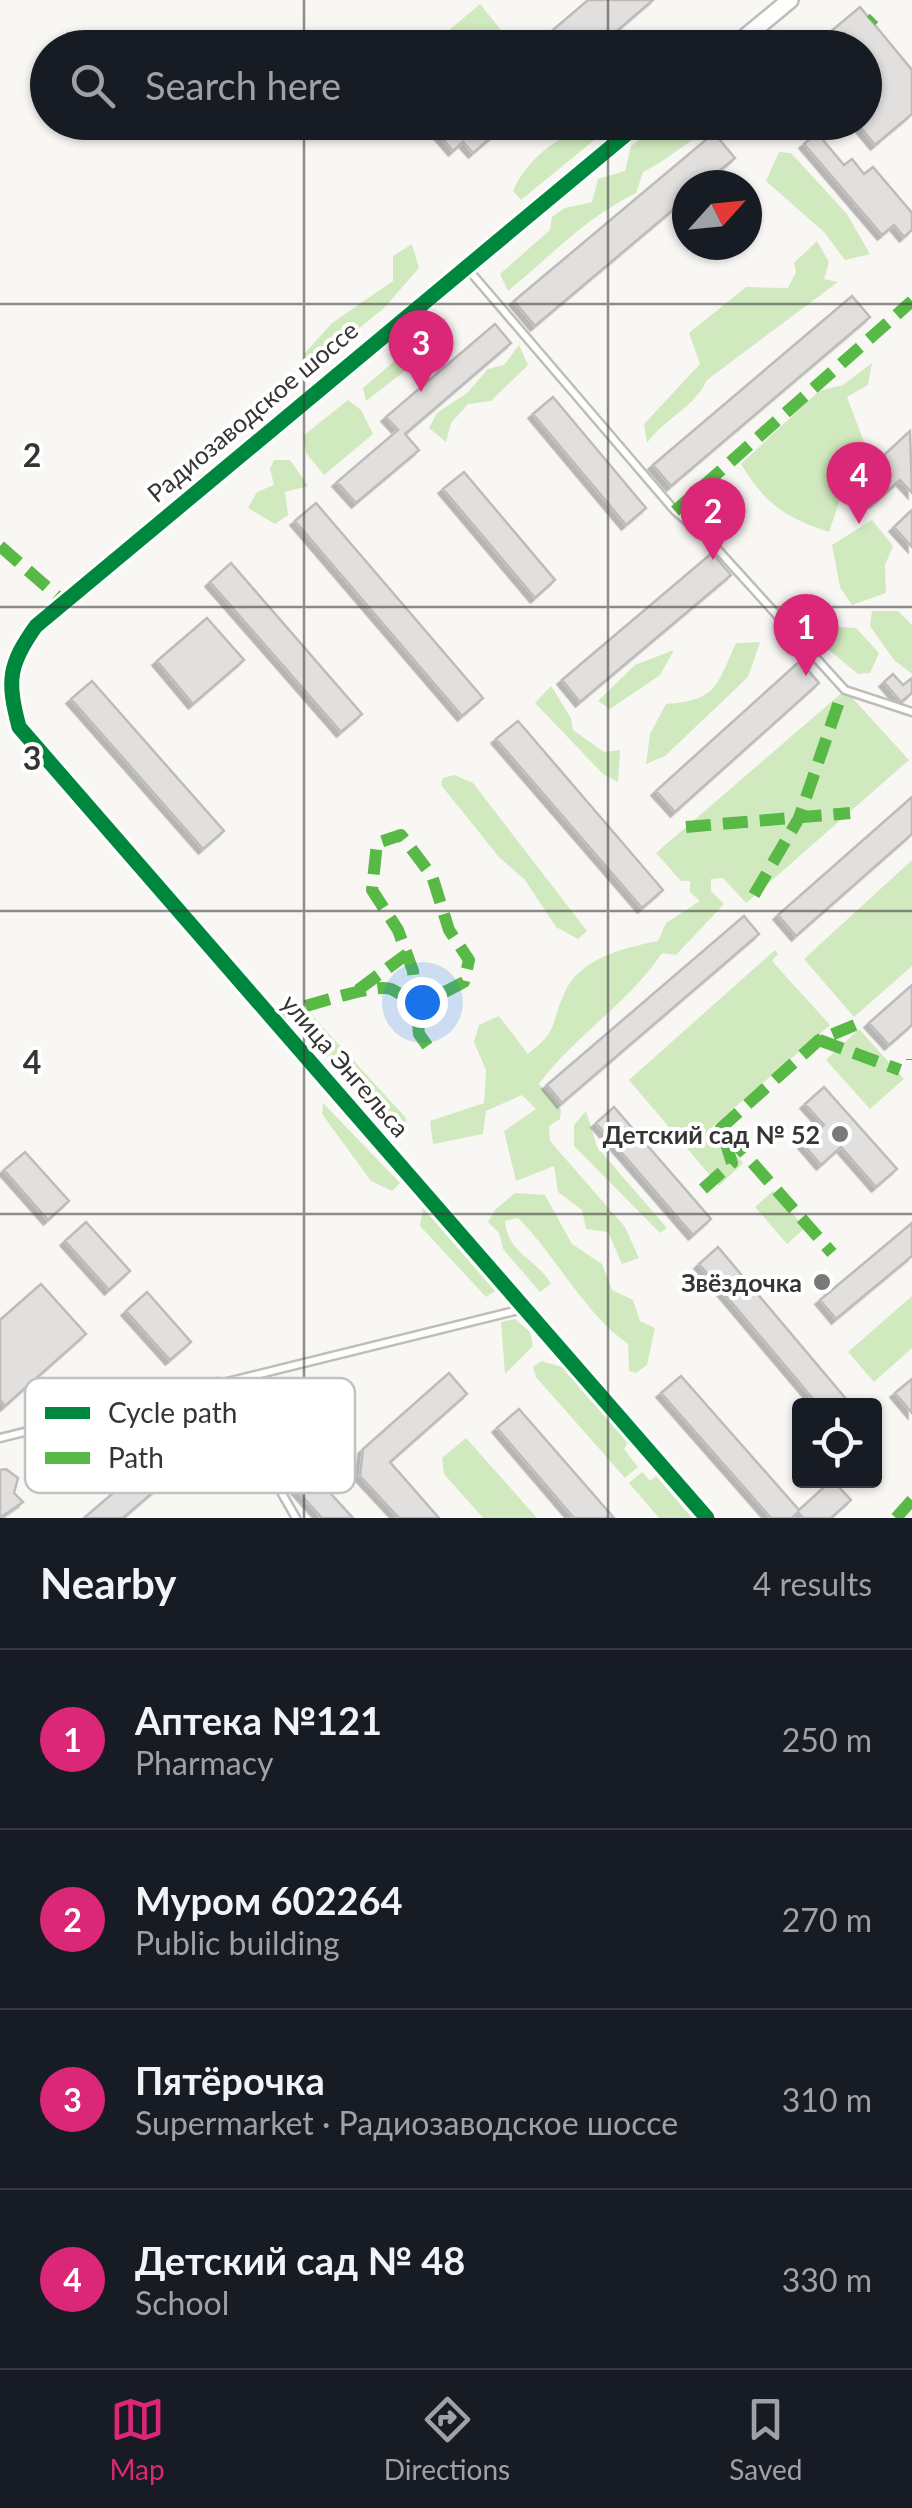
<!DOCTYPE html>
<meta charset="utf-8">
<style>
:root{--surface:#171b24;--page:#242831;--text:#f1f3f6;--muted:#9ea1a6;--line:#363941;--accent:#db2777}
body{margin:0;font-family:Lato,sans-serif;background:var(--page);color:var(--text)}
.controls{position:absolute;right:30px;bottom:30px;display:grid;overflow:hidden;border-radius:10px;box-shadow:0 2px 8px #0004}
.controls button{width:90px;height:90px;display:grid;place-items:center;padding:0;border:0;border-bottom:2px solid var(--line);background:var(--surface);color:var(--text);font:50px sans-serif}
.compass{position:absolute;left:672px;top:170px;width:90px;height:90px;border-radius:50%;background:var(--surface);box-shadow:0 2px 8px #0004;rotate:63deg}
.you{position:absolute;left:422px;top:1002px;width:35px;height:35px;margin:-25px;border:8px solid #fff;border-radius:50%;background:#1a73e8;box-shadow:0 0 0 15px #1a73e833}
.badge{display:grid;place-items:center;width:65px;height:65px;border-radius:50%;background:var(--accent);color:#fff;font-size:32px;font-weight:700}
.pin{position:absolute;translate:-50% -82px;filter:drop-shadow(0 2px 5px #0008)}
.pin::after{content:'';position:absolute;top:52px;width:35px;height:30px;background:inherit;clip-path:polygon(0 0,100% 0,50% 100%)}
.list{margin:0;padding:0;list-style:none}
h2{display:flex;justify-content:space-between;align-items:center;height:130px;margin:0;padding:0 40px;font-size:42px}
h2 small{font-size:32px;font-weight:400;color:var(--muted)}
.list li{display:grid;grid-template-columns:65px 1fr auto;gap:30px;align-items:center;box-sizing:border-box;height:180px;padding:0 40px;border-top:2px solid var(--line)}
.list b{display:block;font-size:38px;white-space:nowrap}
.list p{margin:0;font-size:32px;white-space:nowrap;color:var(--muted)}
.list em{font-size:32px;font-style:normal;color:var(--muted)}
.icon{flex:none;width:55px;height:55px;fill:none;stroke:currentColor;stroke-width:2;stroke-linecap:round;stroke-linejoin:round}
.map{position:relative;flex:none;width:912px;height:1518px;overflow:hidden}
.search{position:absolute;background:var(--surface);box-shadow:0 2px 8px #0004;left:30px;right:30px;top:30px;height:110px;display:flex;align-items:center;gap:25px;box-sizing:border-box;padding:0 35px;border-radius:55px;color:var(--muted);font-size:38px}
.sheet{height:850px;background:var(--surface)}
nav{display:flex;justify-content:space-around;align-items:center;box-sizing:border-box;height:140px;border-top:2px solid var(--line);background:var(--surface);font-size:28px;color:var(--muted)}
nav a{display:grid;justify-items:center;gap:5px}
nav .on{color:var(--accent)}
.map>svg:first-child{display:block}
.green{fill:#d1e9be}
.building{fill:#e2e0de;stroke:#bebcba;stroke-width:2.5;filter:url(#shadow)}
.lines{fill:none;stroke-linecap:round;stroke-linejoin:round}
.service-casing{stroke:#bfbdbb;stroke-width:11}
.tertiary-casing{stroke:#bfbdbb;stroke-width:20}
.service{stroke:#fefefd;stroke-width:6}
.tertiary{stroke:#fefefd;stroke-width:15}
.quiet{stroke:#58b947;stroke-width:12;stroke-dasharray:25 12;stroke-linecap:butt}
.cycleway-casing{stroke:#fff;stroke-width:21}
.cycleway{stroke:#00873e;stroke-width:15}
.grid{fill:none;stroke:#373533;stroke-width:2.5;stroke-opacity:0.55}
.poi-dot{fill:#7b7977;stroke:#fff;stroke-width:4}
.labels{text-anchor:middle;dominant-baseline:central;stroke-width:8;stroke-linejoin:round;paint-order:stroke}
.street-label{font-size:25px;fill:#373533;stroke:#fff}
.poi-label{font-size:25px;font-weight:bold;fill:#373533;stroke:#fff;text-anchor:end}
.key{fill:#fff;stroke:#c3c2c2;stroke-width:2.5}
.key-label{font-size:28px;fill:#373533}
.grid-label{font-size:32px;text-anchor:middle;font-weight:bold;fill:#373533;stroke:#fff;stroke-width:8;stroke-linejoin:round;paint-order:stroke}
</style>
<div class="map">
<svg width="912" height="1518" viewBox="0 0 912 1518">
<defs>
<filter id="shadow"><feDropShadow dx="-4.5" dy="4.5" stdDeviation="0" flood-color="#0004"/></filter>
</defs>
<rect width="100%" height="100%" fill="#f9f7f4"/>
<path class="green" d="M480,4L501,30L480,47H439L435,42Z
M666,122L720,123C692,137 671,158 643,172L636,193C585,218 553,254 508,291L500,274L550,230L552,217L565,208L592,202L598,179L625,171L631,146Z
M608,123H615L521,200L513,191C527,159 562,128 598,131Z
M779,152L791,153L847,214L870,254L845,260L824,232L766,181Z
M817,241L829,262L824,279L838,282L707,380C694,408 665,418 647,443L644,424L700,364L689,333L746,287L788,288L796,272L794,263Z
M412,244L419,268L384,308L308,370L304,354L332,323L393,281V256Z
M413,345L419,360L366,401L363,388Z
M519,345L528,365L491,401L468,404L451,423L446,442L429,428L437,413L467,393L488,369L504,365Z
M872,363L868,385L847,397L867,450L848,476L829,532C786,518 765,504 741,464L819,391L843,385Z
M348,400L361,410L373,434L324,475L306,453L303,436Z
M274,460H290L308,486L285,492L288,515L275,524L248,508L257,492L274,485L270,469Z
M872,520L893,546L885,565L886,593L852,605L840,587L832,545Z
M872,611H898L912,625V674L894,660L870,626Z
M827,626L856,628L879,653L870,673L858,674L822,644Z
M760,642L748,677L665,756L646,764L650,734L666,704C717,700 716,687 736,643Z
M674,650L660,675L610,709L598,701L635,665Z
M551,686L571,718L573,730L604,752L620,750L618,782L603,774L535,703Z
M845,690L909,760L746,903L723,878L711,879V891L724,904L676,955L662,953C629,1003 575,1035 539,1084L561,1110L560,1119L549,1126L550,1141L625,1227L639,1258L622,1264L608,1232L586,1229L582,1210L558,1192L554,1166L516,1181L504,1131L536,1109L522,1095L486,1111L483,1134L433,1144L430,1121L484,1103L486,1070L474,1042L479,1025L499,1016L528,1054C560,1028 549,1028 564,994C578,959 623,948 658,941L666,923L700,901L690,892V881H681L656,853Z
M454,775L473,783L587,931L578,939L556,927L525,880L499,857L441,785L443,778Z
M912,860V966L854,1017L804,959Z
M775,950L778,954L772,961L830,1025L712,1127L743,1163L719,1186L629,1080Z
M308,1011L406,1118L405,1127L395,1135L294,1019Z
M859,1029L904,1079L870,1109L826,1060Z
M323,1103L400,1183L392,1191L371,1181L322,1114Z
M586,1111L597,1147L667,1228L660,1233L574,1146V1125Z
M773,1191L805,1228L787,1244L755,1207Z
M515,1193L545,1195L572,1244L602,1264L612,1290L633,1300L640,1321L655,1328L647,1365L636,1373L629,1371L628,1344C582,1311 558,1258 518,1218L505,1221C507,1253 537,1259 551,1284L540,1292L503,1249L499,1233L488,1222L495,1210Z
M423,1208L495,1291L486,1297L420,1226Z
M912,1296V1348L874,1382L848,1352Z
M515,1319L530,1332L533,1346L505,1374L501,1322Z
M541,1361L562,1367L628,1442L624,1449L638,1467L625,1478L536,1377L533,1367Z
M466,1438L537,1518H483L444,1474L442,1458Z
M642,1472L650,1481L656,1476L692,1518H659L629,1483Z"/>
<path class="building" d="M588,0H653L597,48H532Z
M860,7L912,70V114L875,145L856,122H864L867,103L864,48H811Z
M444,122H509L473,153L463,142L453,151L435,130Z
M714,133L735,158L702,185H687V198L535,326L514,301Z
M817,133L844,165L852,159L864,174L873,167L912,213V230L904,237L894,225L882,235L804,144Z
M852,296L870,317L671,486L653,465Z
M495,324L511,343L405,434L419,450L356,503L337,482L398,430L386,417Z
M553,397L646,508L626,525L533,414Z
M910,431L912,493L900,480L874,503L855,482Z
M464,472L555,580L535,598L443,489Z
M316,503L483,698L462,716L295,521Z
M912,510V547L894,527Z
M712,553L731,575L580,702L562,680Z
M231,563L362,714L341,732L210,582Z
M207,618L244,660L193,704L157,661Z
M800,661L819,683L675,812L656,791Z
M893,674L903,685L912,678V693L901,702L884,682Z
M92,681L224,831L203,849L71,699Z
M518,721L663,890L642,908L496,739Z
M912,797V834L796,936L778,915Z
M744,916L759,934L562,1103L547,1085Z
M912,985V1025L889,1045L869,1023Z
M824,1087L897,1169L876,1187L841,1147L821,1165L803,1144L824,1125L805,1104Z
M614,1107L711,1219L693,1235L596,1123Z
M25,1152L69,1201L48,1220L4,1170Z
M86,1222L130,1271L109,1290L65,1241Z
M912,1223V1256L836,1319L820,1300Z
M718,1247L852,1406H819L699,1264Z
M41,1284L86,1334L5,1406L0,1400V1320Z
M147,1292L191,1342L170,1360L126,1311Z
M449,1373L467,1394L390,1462L439,1518H399L360,1476L363,1449Z
M681,1376L799,1510L832,1480L851,1500L831,1518H803L798,1512L792,1518H771L661,1393Z
M912,1379V1413L895,1393Z
M519,1409L614,1518H574L497,1428Z
M269,1426L353,1518H322L252,1441Z
M177,1438L194,1457L123,1518H84Z
M6,1469L18,1478L14,1493L23,1502L0,1518V1470Z"/>
<g class="lines">
<g class="service-casing">
<path id="service" d="M467,268L675,511L709,540L845,690L912,712
M218,1382L296,1518
M0,1438L523,1309"/>
</g>
<g class="tertiary-casing">
<path id="tertiary" d="M732,48L790,0
M641,122L36,626C8,665 7,681 19,727L707,1518"/>
</g>
<use href="#service" class="service"/>
<use href="#tertiary" class="tertiary"/>
<path class="quiet" d="M871,21L874,18
M675,511L912,301
M0,546L64,602
M686,827L850,813
M754,895L799,818L842,693
M358,990L407,954
M270,1016C294,1011 375,982 391,989C400,993 409,1001 418,1006L464,982L469,960L449,930L432,876L401,835L377,843L372,890L398,930L413,971L419,1034L431,1051
M819,1040L900,1070
M912,1059V1060
M728,1135L832,1253
M703,1189L732,1163L721,1128L819,1040L855,1025
M896,1518L912,1500"/>
<g class="cycleway-casing">
<path id="cycleway" d="M641,122L36,626C8,665 7,681 19,727L707,1518"/>
</g>
<use href="#cycleway" class="cycleway"/>
</g>
<path class="grid" d="M304,0V48M608,0V48M304,122V1518M608,122V1518M0,304H912M0,607H912M0,911H912M0,1214H912"/>
<g class="poi-dot">
<circle cx="840" cy="1134" r="10"/>
<circle cx="822" cy="1282" r="10"/>
</g>
<g class="labels">
<g class="street-label">
<text transform="translate(252 411) rotate(-40)">Радиозаводское шоссе</text>
<text transform="translate(346 1065) rotate(49)">улица Энгельса</text>
</g>
<g class="poi-label">
<text x="820" y="1134">Детский сад № 52</text>
<text x="802" y="1282">Звёздочка</text>
</g>
</g>
<rect x="25" y="1378" width="330" height="115" rx="15" class="key"/>
<rect x="45" y="1407" width="45" height="12" fill="#00873e"/>
<rect x="45" y="1452" width="45" height="12" fill="#58b947"/>
<g class="key-label">
<text x="108" y="1423">Cycle path</text>
<text x="108" y="1468">Path</text>
</g>
<g class="grid-label">
<text x="32" y="467">2</text>
<text x="32" y="770">3</text>
<text x="32" y="1074">4</text>
</g>
</svg>
<div class="controls">
<button><svg class="icon" aria-label="locate" viewBox="0 0 24 24"><circle cx="12" cy="12" r="6"/><path d="M12 2v4M12 18v4M2 12h4M18 12h4"/></svg></button>
</div>
<svg class="compass" viewBox="-18 -18 36 36"><path d="M0-13l5 13h-10z" fill="#e53935"/><path d="M0 13l5-13h-10z" fill="#9ea1a6"/></svg>
<div class="you"></div>
<div class="pin badge" style="left:806px;top:676px">1</div>
<div class="pin badge" style="left:713px;top:560px">2</div>
<div class="pin badge" style="left:421px;top:392px">3</div>
<div class="pin badge" style="left:859px;top:524px">4</div>
<div class="search"><svg class="icon" aria-label="search" viewBox="0 0 24 24"><circle cx="10" cy="10" r="6"/><path d="M15 15l6 6"/></svg>Search here</div>
</div>
<section class="sheet">
<h2>Nearby<small>4 results</small></h2>
<ul class="list">
<li><span class="badge">1</span><div><b>Аптека №121</b><p>Pharmacy</p></div><em>250 m</em></li>
<li><span class="badge">2</span><div><b>Муром 602264</b><p>Public building</p></div><em>270 m</em></li>
<li><span class="badge">3</span><div><b>Пятёрочка</b><p>Supermarket · Радиозаводское шоссе</p></div><em>310 m</em></li>
<li><span class="badge">4</span><div><b>Детский сад № 48</b><p>School</p></div><em>330 m</em></li>
</ul>
</section>
<nav>
<a class="on"><svg class="icon" aria-label="map" viewBox="0 0 24 24"><path d="M3 6l6-2 6 2 6-2v14l-6 2-6-2-6 2zM9 4v14M15 6v14"/></svg>Map</a>
<a><svg class="icon" aria-label="directions" viewBox="0 0 24 24"><path d="M12 3l9 9-9 9-9-9zM9 14v-3h6M13 9l2 2-2 2"/></svg>Directions</a>
<a><svg class="icon" aria-label="saved" viewBox="0 0 24 24"><path d="M7 4h10v16l-5-4-5 4z"/></svg>Saved</a>
</nav>
